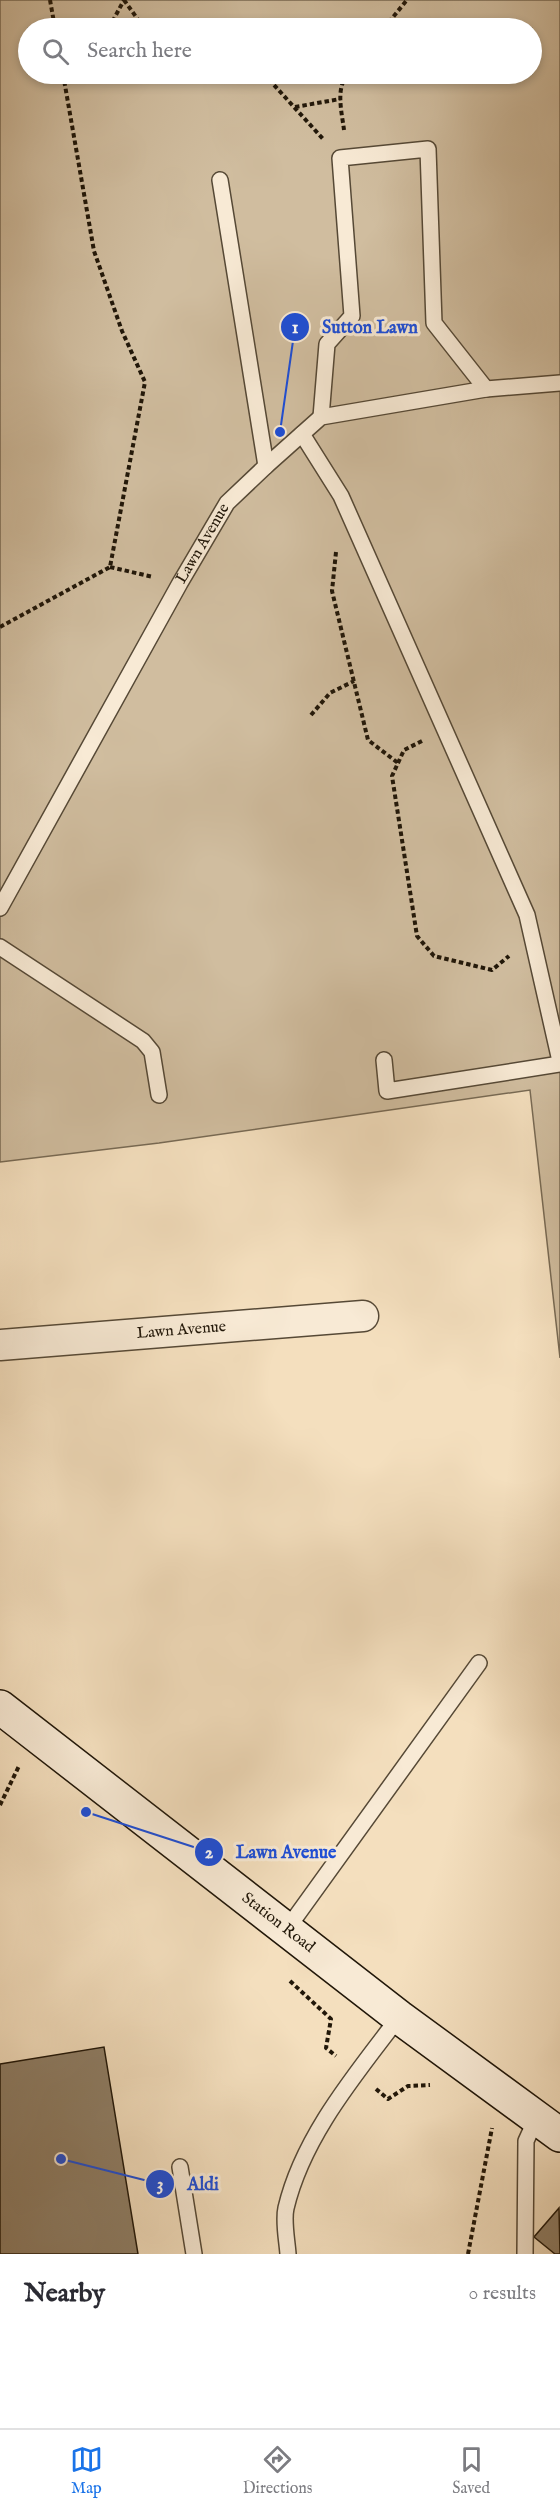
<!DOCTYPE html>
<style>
:root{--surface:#fff;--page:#f7f7f7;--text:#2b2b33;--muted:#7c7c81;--line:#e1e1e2;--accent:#1a73e8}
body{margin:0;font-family:"IM FELL English",serif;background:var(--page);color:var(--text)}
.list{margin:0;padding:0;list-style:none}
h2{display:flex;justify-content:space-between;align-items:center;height:78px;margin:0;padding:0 24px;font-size:26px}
h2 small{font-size:20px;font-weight:400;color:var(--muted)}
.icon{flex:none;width:33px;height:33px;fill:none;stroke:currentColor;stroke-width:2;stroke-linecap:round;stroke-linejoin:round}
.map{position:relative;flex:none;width:560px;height:2254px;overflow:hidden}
.search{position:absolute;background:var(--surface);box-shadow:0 3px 9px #0003;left:18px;right:18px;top:18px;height:66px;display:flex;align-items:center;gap:15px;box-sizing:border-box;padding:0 21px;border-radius:33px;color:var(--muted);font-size:22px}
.sheet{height:174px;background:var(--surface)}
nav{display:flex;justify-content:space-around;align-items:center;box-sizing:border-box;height:84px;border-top:2px solid var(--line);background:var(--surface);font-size:16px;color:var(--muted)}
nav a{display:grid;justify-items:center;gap:3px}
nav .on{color:var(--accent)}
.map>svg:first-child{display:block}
.green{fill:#d0bd9f;stroke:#786a54;stroke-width:1.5;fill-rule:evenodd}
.building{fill:#8f7f67;stroke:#211709;stroke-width:1.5}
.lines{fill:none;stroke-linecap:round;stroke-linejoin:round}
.lane-casing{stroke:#564936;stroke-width:18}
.street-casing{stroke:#564936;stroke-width:33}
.secondary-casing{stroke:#211709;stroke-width:36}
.path{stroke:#211709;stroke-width:4;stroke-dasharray:4.5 3;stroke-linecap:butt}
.lane{stroke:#f8ead5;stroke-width:15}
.street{stroke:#f8ead5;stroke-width:30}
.secondary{stroke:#f8ead5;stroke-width:33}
.labels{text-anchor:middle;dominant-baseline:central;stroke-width:6;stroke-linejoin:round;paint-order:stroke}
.street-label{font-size:16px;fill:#211709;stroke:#f8ead5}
.leader{fill:none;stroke:#1d4ed8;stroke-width:2}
.callout-dot{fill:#1d4ed8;stroke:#f8ead5;stroke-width:2}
.mark-label{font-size:18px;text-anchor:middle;font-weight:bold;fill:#fff}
.callout-label{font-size:18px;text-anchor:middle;font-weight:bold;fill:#1d4ed8;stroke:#f8ead5;stroke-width:6;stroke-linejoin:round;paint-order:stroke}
</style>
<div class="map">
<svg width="560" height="2254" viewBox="0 0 560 2254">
<rect width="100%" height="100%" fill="#f4dfbe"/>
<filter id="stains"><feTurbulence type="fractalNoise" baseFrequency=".00333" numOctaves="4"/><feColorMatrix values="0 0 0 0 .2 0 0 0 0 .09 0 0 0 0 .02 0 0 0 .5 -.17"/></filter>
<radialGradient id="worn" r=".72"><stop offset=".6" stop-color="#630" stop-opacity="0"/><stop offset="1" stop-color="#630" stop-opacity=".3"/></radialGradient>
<path class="green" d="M0,0H560V1358L530,1090L159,1143L0,1162ZM28,28H532V74H28Z"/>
<path class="building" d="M104,2047L138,2254H0V2064Z
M559,2208L560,2254H555L534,2237Z"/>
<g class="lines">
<g class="lane-casing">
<g id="lane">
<path d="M220,180L266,466"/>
<path d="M321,417L327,344L352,316L340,158L428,149L434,323L486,389"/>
<path d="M302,434L341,496L527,915L560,1061"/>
<path id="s1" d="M0,908L180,583L227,503L266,466L321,417L486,389L560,383"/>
<path d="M0,947L143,1041L152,1052L159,1095"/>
<path d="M384,1060L387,1091L560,1064"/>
<path d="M287,1929L479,1663"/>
<path d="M180,2167L194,2254"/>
<path d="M288,2254C287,2240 283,2221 286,2208C303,2136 356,2074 399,2017"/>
<path d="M525,2254L526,2141L536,2119"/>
</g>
</g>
<g class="street-casing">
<g id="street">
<path id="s2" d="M0,1345L363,1316"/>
</g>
</g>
<g class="secondary-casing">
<g id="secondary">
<path id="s3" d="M0,1707L399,2017L560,2135"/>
</g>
</g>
<path class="path" d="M50,0L55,28
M124,0L144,28
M109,28L124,0
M384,28L407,0
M63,74L94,251L122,331L145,382L110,567
M264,74L324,140
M295,107L340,99
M344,130C342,113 335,88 348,74
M336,552L332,591L368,740L398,763
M110,567L153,577
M0,627L110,567
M311,715L330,693L354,681
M422,741L404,750L392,776L417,936L434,956L492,970L509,956
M0,1805L19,1766
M290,1981L331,2019L326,2048L336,2056
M376,2089L388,2099L408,2086L430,2085
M468,2254L492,2128"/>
<use href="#lane" class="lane"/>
<use href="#street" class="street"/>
<use href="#secondary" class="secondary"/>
</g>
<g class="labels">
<g class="street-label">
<text stroke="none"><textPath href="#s1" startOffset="417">Lawn Avenue</textPath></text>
<text stroke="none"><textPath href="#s2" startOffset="182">Lawn Avenue</textPath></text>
<text stroke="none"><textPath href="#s3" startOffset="352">Station Road</textPath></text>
</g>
</g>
<path class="leader" d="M280 432L295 327M86 1812L209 1852M61 2159L160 2184"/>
<g class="callout-dot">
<circle cx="280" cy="432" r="6"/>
<circle cx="86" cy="1812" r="6"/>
<circle cx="61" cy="2159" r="6"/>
<circle cx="295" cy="327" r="15"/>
<circle cx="209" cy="1852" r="15"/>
<circle cx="160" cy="2184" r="15"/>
</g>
<g class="mark-label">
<text x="295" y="333">1</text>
<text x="209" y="1858">2</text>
<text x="160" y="2190">3</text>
</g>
<g class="callout-label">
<text x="370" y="333">Sutton Lawn</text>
<text x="286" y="1858">Lawn Avenue</text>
<text x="203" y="2190">Aldi</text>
</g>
<rect width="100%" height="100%" filter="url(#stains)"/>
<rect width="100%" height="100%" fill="url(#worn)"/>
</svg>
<div class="search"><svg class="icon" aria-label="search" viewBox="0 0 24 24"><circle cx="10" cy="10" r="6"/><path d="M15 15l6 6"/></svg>Search here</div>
</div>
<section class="sheet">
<h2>Nearby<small>0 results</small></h2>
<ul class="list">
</ul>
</section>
<nav>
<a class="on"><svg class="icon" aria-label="map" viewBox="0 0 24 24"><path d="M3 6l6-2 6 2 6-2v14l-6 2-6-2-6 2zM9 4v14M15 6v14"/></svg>Map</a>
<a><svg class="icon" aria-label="directions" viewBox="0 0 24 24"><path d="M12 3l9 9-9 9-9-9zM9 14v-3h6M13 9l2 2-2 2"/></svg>Directions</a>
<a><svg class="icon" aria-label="saved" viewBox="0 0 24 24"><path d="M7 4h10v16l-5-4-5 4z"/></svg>Saved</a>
</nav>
